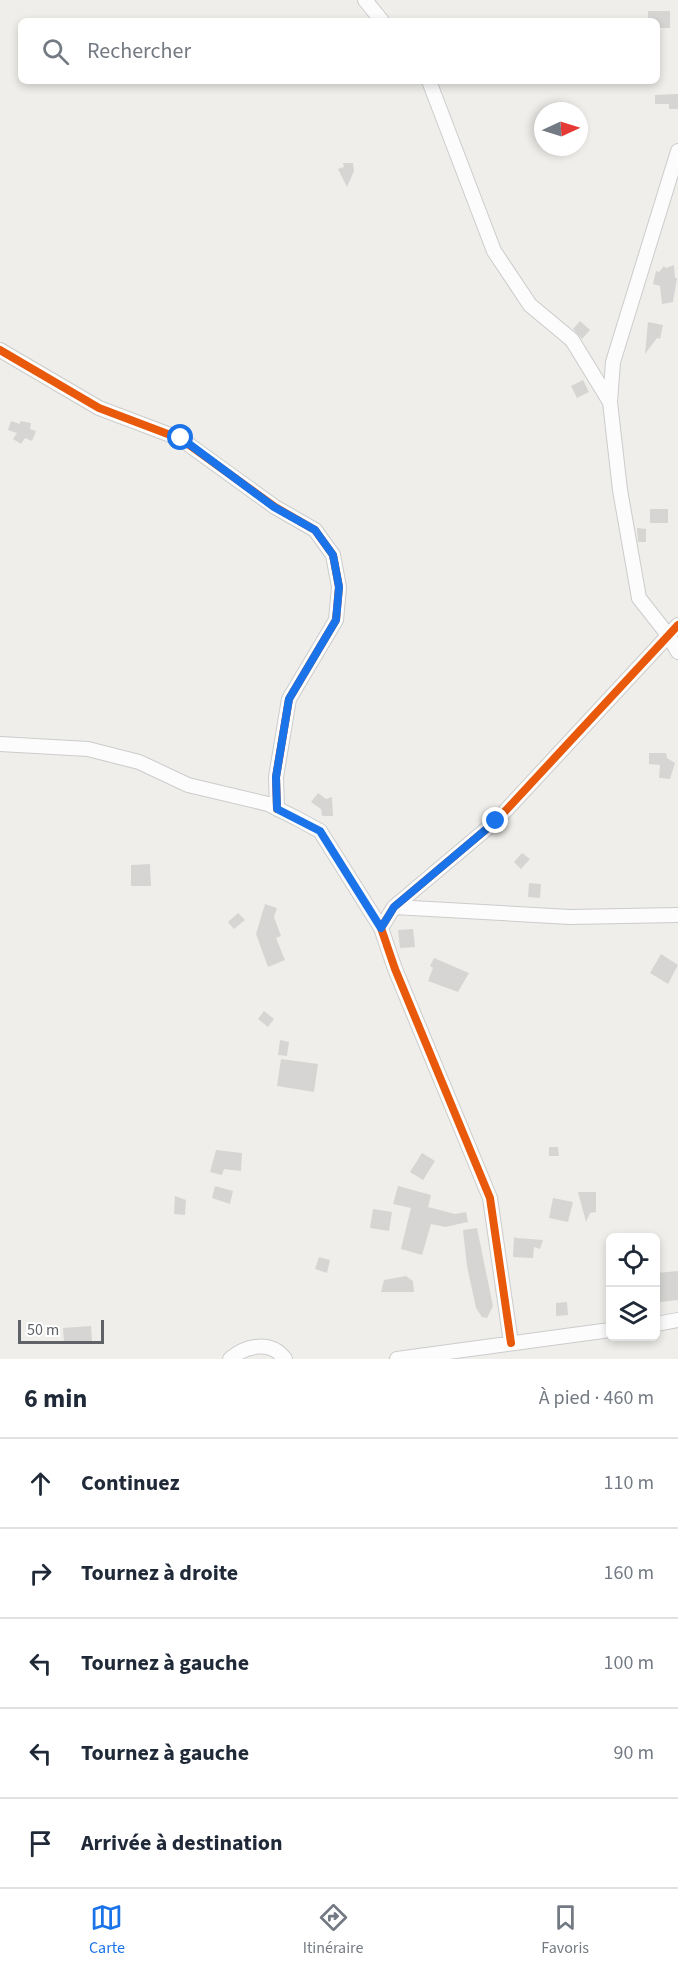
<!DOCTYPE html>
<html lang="fr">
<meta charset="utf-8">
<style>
:root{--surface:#fff;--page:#f2f2f3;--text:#1f2937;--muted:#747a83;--line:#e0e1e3;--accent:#1a73e8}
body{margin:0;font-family:"Source Sans 3",sans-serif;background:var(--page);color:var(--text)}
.controls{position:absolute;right:18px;bottom:18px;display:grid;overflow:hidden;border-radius:9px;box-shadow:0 3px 9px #0003}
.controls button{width:54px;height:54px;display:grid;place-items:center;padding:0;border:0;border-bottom:2px solid var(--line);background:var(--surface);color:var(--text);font:30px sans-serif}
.compass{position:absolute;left:534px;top:102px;width:54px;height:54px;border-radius:50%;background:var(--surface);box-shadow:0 3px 9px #0003;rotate:86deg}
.scale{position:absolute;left:18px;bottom:15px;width:86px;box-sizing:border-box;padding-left:6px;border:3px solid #5f6368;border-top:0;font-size:16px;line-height:21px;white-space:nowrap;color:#5f6368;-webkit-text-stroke:4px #fff;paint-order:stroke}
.stop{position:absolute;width:18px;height:18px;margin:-14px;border:4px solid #1a73e8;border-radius:50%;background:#fff}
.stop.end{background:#1a73e8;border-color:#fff;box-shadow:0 2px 6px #0008}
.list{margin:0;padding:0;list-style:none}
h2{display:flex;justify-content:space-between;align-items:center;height:78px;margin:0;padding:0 24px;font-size:26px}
h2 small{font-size:20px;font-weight:400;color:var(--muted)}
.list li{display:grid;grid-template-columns:39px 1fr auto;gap:18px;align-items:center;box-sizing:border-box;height:90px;padding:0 24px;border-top:2px solid var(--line)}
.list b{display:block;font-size:22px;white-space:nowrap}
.list em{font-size:20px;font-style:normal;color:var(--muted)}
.icon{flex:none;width:33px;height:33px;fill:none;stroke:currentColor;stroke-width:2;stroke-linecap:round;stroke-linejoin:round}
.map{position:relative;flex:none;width:678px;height:1359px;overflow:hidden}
.search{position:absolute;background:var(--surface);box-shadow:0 3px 9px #0003;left:18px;right:18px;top:18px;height:66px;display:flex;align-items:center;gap:15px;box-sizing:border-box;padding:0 21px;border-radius:9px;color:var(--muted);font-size:22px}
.sheet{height:528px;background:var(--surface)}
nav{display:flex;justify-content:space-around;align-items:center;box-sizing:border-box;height:84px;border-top:2px solid var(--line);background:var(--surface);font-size:16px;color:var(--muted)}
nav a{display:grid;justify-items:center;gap:3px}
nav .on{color:var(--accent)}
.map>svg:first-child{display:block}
.building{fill:#d6d5d3}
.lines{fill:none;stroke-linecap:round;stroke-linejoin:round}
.minor-casing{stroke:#cbcccc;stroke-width:16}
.minor{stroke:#fdfcfc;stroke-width:14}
.cycleway-casing{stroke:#fff;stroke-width:11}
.cycleway{stroke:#e8590c;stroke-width:8}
.route{stroke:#1a73e8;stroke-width:8}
</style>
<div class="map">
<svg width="678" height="1359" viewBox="0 0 678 1359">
<rect width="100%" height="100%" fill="#efeeea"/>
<path class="building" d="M648,11H670V28H657V21H648Z
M678,94V109H669V104H655V95Z
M343,163H353L354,171L347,187L338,169L344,167Z
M674,265L675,278H677L673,302L662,304L660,286L653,284L656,271L659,272L664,266L666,268Z
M580,321L590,330L582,339L573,329Z
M648,322L663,325L660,339L657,338L645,354Z
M583,380L589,392L577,398L571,386Z
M11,421L20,424V421L31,423L30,429L36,431L32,441L25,438L21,444L13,439L17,433L8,430Z
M650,509H668V523H650Z
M637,528L646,529V542H638Z
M649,753H666L667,758L675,763L670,779L659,778L660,765L649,764Z
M318,793L326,799L332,797L333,816H322L321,809L311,802Z
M522,853L530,859L521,869L514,862Z
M150,864L151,886H131V865Z
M529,883L541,884L540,898L528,897Z
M265,904L277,908L274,917L281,936L276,938L285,960L268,967L256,934Z
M238,913L245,920L234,929L228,922Z
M413,929L415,947L400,948L398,930Z
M661,954L678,965L668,984L650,973Z
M434,958L469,973L458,992L428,981L433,968L430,966Z
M264,1011L274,1019L268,1027L258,1019Z
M280,1040L289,1042L287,1056L278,1055Z
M281,1059L318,1064L314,1092L277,1086Z
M549,1147H558L559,1156H549Z
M216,1150L242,1153L241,1171L224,1169L222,1175L210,1172Z
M422,1153L435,1161L423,1180L410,1172Z
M215,1186L233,1191L230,1204L212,1198Z
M398,1186L431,1195L428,1207L455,1214L466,1212L468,1222L445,1227L431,1224L422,1255L401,1249L411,1208L393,1204Z
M578,1192H596V1212L590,1213L586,1222Z
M175,1196L186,1200L185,1215L174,1214Z
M553,1198L573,1202L568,1222L549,1218Z
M373,1209L392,1212L389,1231L370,1228Z
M477,1228L493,1306L487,1318L482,1317L476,1308L467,1266L463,1230Z
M514,1237L517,1238L543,1240L540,1249L534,1247L533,1258L513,1257Z
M319,1257L330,1260L327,1273L315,1269Z
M678,1271V1300L660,1302L657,1273Z
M406,1276L413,1281L414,1292H381L384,1280Z
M567,1302L568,1315L556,1316V1303Z
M91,1326L92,1341L64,1343L63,1328Z"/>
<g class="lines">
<g class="minor-casing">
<path id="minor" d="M365,0L382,21
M429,81L494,251L530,305L572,340L610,402
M678,151L613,362L610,402L620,490L639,598L668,635L678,652
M0,350L99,408L181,439L275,507L315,530L333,555L339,587L336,620L289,699L276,777L277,809
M0,744L88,749L139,762L188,785L268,804L296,818L320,831L381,928
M394,907L570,917L678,915
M656,1324L678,1320
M511,1343L490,1198L395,969L381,928L394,907L496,821L678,625
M230,1359C246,1345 271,1340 285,1359
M397,1359L610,1330"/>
</g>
<use href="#minor" class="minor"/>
<g class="cycleway-casing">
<path id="cycleway" d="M0,350L99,408L181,439L275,507L315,530L333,555L339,587L336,620L289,699L276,777L277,809
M511,1343L490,1198L395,969L381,928L394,907L496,821L678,625"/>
</g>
<use href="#cycleway" class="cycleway"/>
</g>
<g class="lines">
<path class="route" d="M181,438L274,507L315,530L333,555L339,587L336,620L289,699L276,777L277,809L320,831L381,928L394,907L496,821"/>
</g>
</svg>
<div class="controls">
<button><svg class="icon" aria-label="locate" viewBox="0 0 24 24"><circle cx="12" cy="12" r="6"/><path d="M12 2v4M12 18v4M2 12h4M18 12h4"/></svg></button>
<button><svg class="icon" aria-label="layers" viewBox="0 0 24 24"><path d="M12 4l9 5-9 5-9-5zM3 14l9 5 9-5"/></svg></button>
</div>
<svg class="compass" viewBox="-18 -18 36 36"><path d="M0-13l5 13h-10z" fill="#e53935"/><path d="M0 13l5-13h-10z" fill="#747a83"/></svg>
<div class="scale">50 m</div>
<div class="stop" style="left:181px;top:438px"></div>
<div class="stop end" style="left:496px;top:821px"></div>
<div class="search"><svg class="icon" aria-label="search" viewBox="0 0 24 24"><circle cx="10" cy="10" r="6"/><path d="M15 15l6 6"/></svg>Rechercher</div>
</div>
<section class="sheet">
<h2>6 min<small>À pied · 460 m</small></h2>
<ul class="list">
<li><svg class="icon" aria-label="ahead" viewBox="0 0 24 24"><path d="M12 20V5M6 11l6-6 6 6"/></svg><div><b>Continuez</b></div><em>110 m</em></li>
<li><svg class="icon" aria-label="right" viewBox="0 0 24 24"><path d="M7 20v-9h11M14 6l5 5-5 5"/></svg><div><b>Tournez à droite</b></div><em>160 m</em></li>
<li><svg class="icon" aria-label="left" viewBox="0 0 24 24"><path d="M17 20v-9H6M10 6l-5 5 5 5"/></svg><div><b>Tournez à gauche</b></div><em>100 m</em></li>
<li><svg class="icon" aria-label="left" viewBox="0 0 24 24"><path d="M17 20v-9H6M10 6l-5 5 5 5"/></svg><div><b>Tournez à gauche</b></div><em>90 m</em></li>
<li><svg class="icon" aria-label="arrive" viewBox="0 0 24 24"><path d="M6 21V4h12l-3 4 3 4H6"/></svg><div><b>Arrivée à destination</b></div></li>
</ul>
</section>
<nav>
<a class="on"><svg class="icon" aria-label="map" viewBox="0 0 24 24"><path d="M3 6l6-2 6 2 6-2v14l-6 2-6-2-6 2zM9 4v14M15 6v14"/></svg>Carte</a>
<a><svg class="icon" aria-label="directions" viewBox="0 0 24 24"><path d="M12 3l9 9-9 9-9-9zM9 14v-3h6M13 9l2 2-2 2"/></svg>Itinéraire</a>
<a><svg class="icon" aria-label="saved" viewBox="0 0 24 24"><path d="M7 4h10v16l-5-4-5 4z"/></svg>Favoris</a>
</nav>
